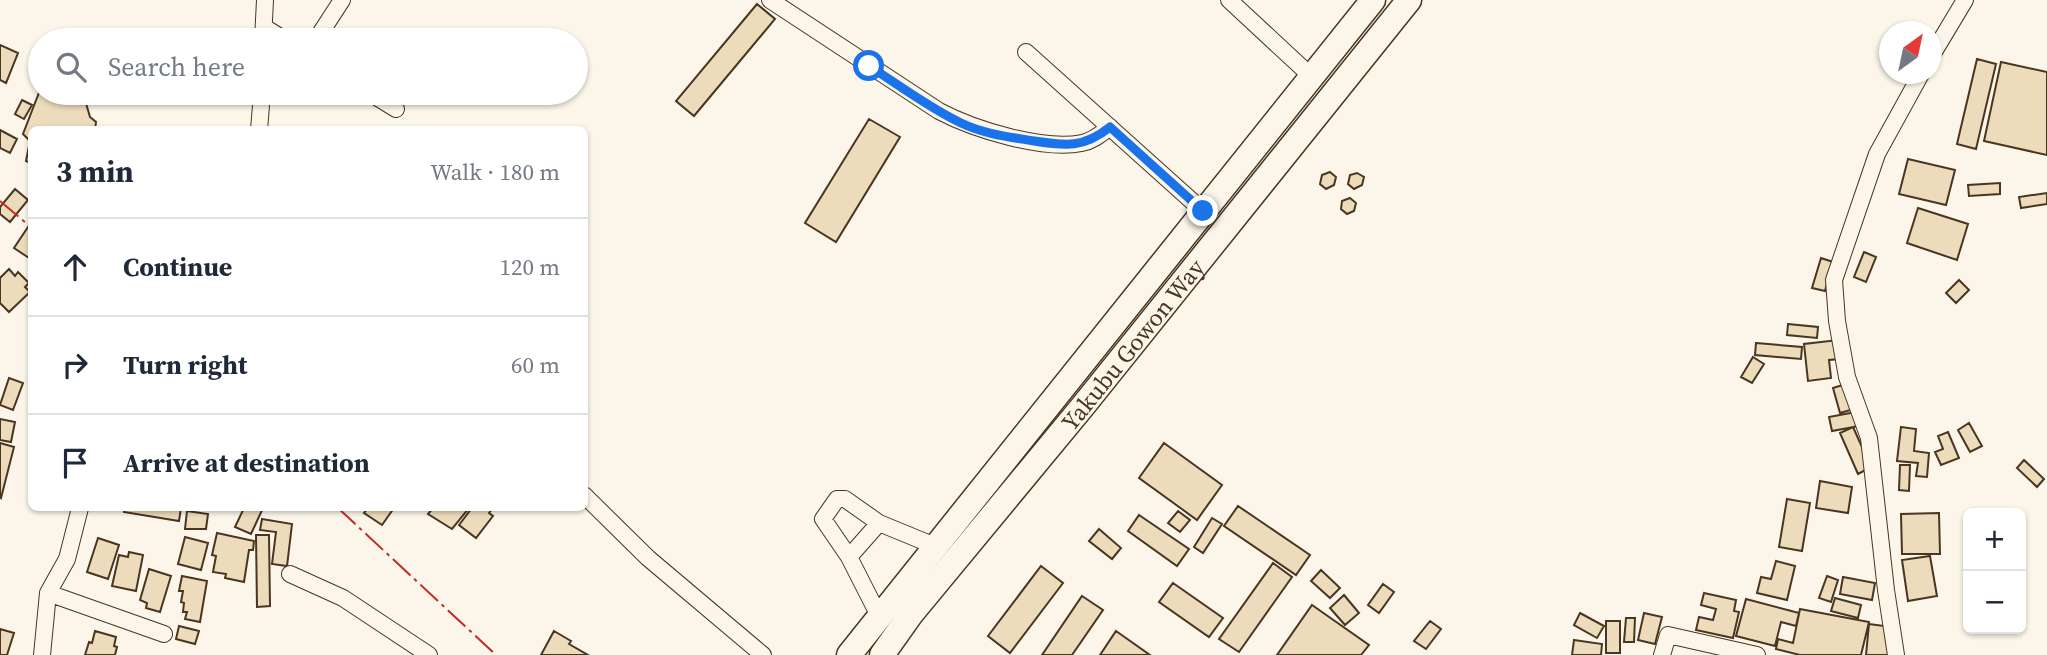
<!DOCTYPE html>
<meta charset="utf-8">
<style>
:root{--surface:#fff;--page:#f2f2f3;--text:#1f2937;--muted:#747a83;--line:#e0e1e3}
body{margin:0;font-family:"Source Serif 4",serif;background:var(--page);color:var(--text)}
.controls{position:absolute;right:21px;bottom:21px;display:grid;overflow:hidden;border-radius:10px;box-shadow:0 2px 5px #0004}
.controls button{width:63px;height:63px;display:grid;place-items:center;padding:0;border:0;border-bottom:2px solid var(--line);background:var(--surface);color:var(--text);font:35px sans-serif}
.compass{position:absolute;left:1879px;top:21px;width:63px;height:63px;border-radius:50%;background:var(--surface);box-shadow:0 2px 5px #0004;rotate:33deg}
.stop{position:absolute;width:21px;height:21px;margin:-16px;border:5px solid #1a73e8;border-radius:50%;background:#fff}
.stop.end{background:#1a73e8;border-color:#fff;box-shadow:0 2px 7px #0008}
.list{margin:0;padding:0;list-style:none}
h2{display:flex;justify-content:space-between;align-items:center;height:91px;margin:0;padding:0 28px;font-size:30px}
h2 small{font-size:23px;font-weight:400;color:var(--muted)}
.list li{display:grid;grid-template-columns:46px 1fr auto;gap:21px;align-items:center;box-sizing:border-box;height:98px;padding:0 28px;border-top:2px solid var(--line)}
.list b{display:block;font-size:26px;white-space:nowrap}
.list em{font-size:23px;font-style:normal;color:var(--muted)}
.icon{flex:none;width:38px;height:38px;fill:none;stroke:currentColor;stroke-width:2;stroke-linecap:round;stroke-linejoin:round}
.map{position:relative;flex:none;width:2047px;height:655px;overflow:hidden}
.search{position:absolute;background:var(--surface);box-shadow:0 2px 5px #0004;left:28px;top:28px;width:560px;height:77px;display:flex;align-items:center;gap:18px;box-sizing:border-box;padding:0 24px;border-radius:38px;color:var(--muted);font-size:26px}
.panel{position:absolute;background:var(--surface);box-shadow:0 2px 5px #0004;left:28px;top:126px;width:560px;height:385px;border-radius:10px}
.map>svg:first-child{display:block}
.building{fill:#ecdcbc;stroke:#4a3520;stroke-width:2}
.lines{fill:none;stroke-linecap:round;stroke-linejoin:round}
.minor-casing{stroke:#4a3520;stroke-width:18}
.highway-casing{stroke:#4a3520;stroke-width:27}
.minor{stroke:#fbf6e9;stroke-width:16}
.highway{stroke:#fbf6e9;stroke-width:24}
.power{stroke:#c62828;stroke-width:2;stroke-dasharray:24 5 3.5 5;stroke-linecap:butt}
.route{stroke:#1a73e8;stroke-width:9}
.labels{text-anchor:middle;dominant-baseline:central;stroke-width:5;stroke-linejoin:round;paint-order:stroke}
.street-label{font-size:24px;fill:#4a3520;stroke:#fbf6e9}
</style>
<div class="map">
<svg width="2047" height="655" viewBox="0 0 2047 655">
<rect width="100%" height="100%" fill="#fbf6e9"/>
<path class="building" d="M757,4L775,19L694,116L676,101Z
M0,45L18,53L6,83L0,80Z
M1977,59L1996,64L1976,149L1957,144Z
M2001,62L2047,72V155L1984,141Z
M40,90V93H83L90,117L96,122L95,130H32V164L26,161L30,141L23,134Z
M22,100L32,105L24,119L15,114Z
M869,119L900,137L836,242L805,223Z
M0,130L17,139L10,153L0,148Z
M1908,159L1955,170L1946,205L1899,194Z
M1330,172L1336,177L1334,185L1326,189L1320,184L1322,175Z
M1357,173L1364,177L1362,185L1354,189L1348,184L1350,175Z
M2000,183V194L1969,196L1968,185Z
M15,189L28,200L10,222L0,214V207Z
M2047,193V204L2021,208L2019,197Z
M1350,198L1356,203L1354,211L1347,214L1341,209L1342,201Z
M1918,208L1968,224L1957,260L1907,243Z
M30,224L32,225V260L14,248Z
M1864,252L1876,257L1866,282L1854,277Z
M1821,258L1833,262L1825,291L1812,288Z
M9,269L15,276L18,272L29,283L25,287L30,292L9,312L0,303V278Z
M1959,280L1969,290L1956,303L1946,293Z
M1788,324L1818,327L1817,338L1787,335Z
M1838,340L1840,359L1829,360L1831,378L1808,381L1804,344Z
M1756,343L1802,347L1801,359L1755,355Z
M1753,357L1764,364L1752,383L1741,377Z
M9,378L23,383L13,410L0,405Z
M1846,384L1854,409L1840,413L1833,388Z
M1856,412L1859,426L1832,431L1829,417Z
M0,419L15,422L11,442L0,440Z
M1969,423L1982,446L1970,452L1958,430Z
M1853,427L1871,467L1858,474L1840,433Z
M1901,427L1916,429L1914,451L1929,453L1927,477L1916,476L1918,463L1897,461Z
M1948,432L1959,458L1941,465L1935,452L1943,449L1938,436Z
M0,443L14,447L1,498L0,497Z
M1164,443L1222,485L1197,520L1139,478Z
M2024,460L2044,479L2037,487L2017,468Z
M1900,465H1910L1909,491L1899,490Z
M1820,481L1852,487L1848,513L1816,508Z
M1787,499L1810,503L1802,551L1779,547Z
M1238,506L1310,555L1296,575L1224,526Z
M125,508H181L179,521L124,512Z
M244,508H263L251,534L235,527Z
M368,508H394L382,525L364,513Z
M433,508H469L452,529L428,514Z
M472,508H493L489,513L493,516L476,538L459,525Z
M187,511L208,514L206,529H185Z
M1178,511L1190,520L1180,532L1168,523Z
M1939,513L1940,554H1902L1901,514Z
M1139,515L1189,549L1177,566L1128,531Z
M1212,518L1222,524L1203,553L1194,547Z
M262,519L292,524L287,566L272,564L276,532L260,530Z
M1099,529L1121,548L1112,559L1089,541Z
M217,533L254,541L253,550H249L244,582L225,578L226,574L213,572L216,556L212,555Z
M256,535H269L270,606L257,607Z
M185,537L208,543L201,570L178,564Z
M98,538L119,545L108,579L87,572Z
M129,552L143,555L136,591L112,586L119,555L128,557Z
M1930,556L1937,596L1908,601L1902,560Z
M1776,561L1795,566L1787,600L1757,593L1761,577L1771,579Z
M1273,563L1292,577L1239,652L1219,639Z
M1041,566L1063,583L1010,653L988,636Z
M149,569L171,576L160,612L146,608L147,603L140,600Z
M1321,570L1340,588L1330,598L1311,581Z
M182,576L207,581L200,622L185,619L187,612H183L184,603L181,602L183,591H179Z
M1827,576L1838,580L1831,602L1819,598Z
M1843,577L1875,583L1872,600L1840,594Z
M1173,583L1223,618L1209,637L1159,602Z
M1383,584L1394,592L1379,613L1368,605Z
M1704,593L1736,600L1734,611L1739,612L1733,638L1696,630L1699,617L1713,620L1716,609L1701,605Z
M1344,595L1359,613L1345,625L1330,608Z
M1082,596L1103,610L1072,655H1042Z
M1835,598L1861,605L1858,618L1831,611Z
M1746,599L1799,613L1796,626L1781,622L1775,646L1736,636Z
M1312,605L1369,645L1361,655H1277Z
M1800,609L1869,622L1861,655H1800L1776,649L1778,639L1793,643Z
M1580,613L1604,626L1597,638L1574,625Z
M1644,613L1662,617L1655,644L1638,640Z
M1626,618H1635L1634,642H1624Z
M1430,621L1441,629L1426,649L1414,641Z
M1606,621H1620V653H1606Z
M1869,624L1892,627L1889,655H1866Z
M179,626L199,631L195,644L176,639Z
M0,629L14,633L7,655H0Z
M95,631L116,637L114,646L117,647L115,655H85L89,642L92,643Z
M554,631L571,641L569,644L588,655H541Z
M1116,631L1150,655H1100Z
M1574,640L1602,644L1601,655H1572Z"/>
<g class="lines">
<g class="minor-casing">
<path id="minor" d="M770,0L939,111C973,129 1043,151 1082,143C1093,141 1102,133 1110,127
M1229,0L1312,77
M264,27L285,40
M263,40L265,0
M316,40L342,0
M1026,52L1203,211
M1932,55L1965,0
M370,93L396,109
M259,130L262,93
M584,495L648,558L763,655
M849,557L823,519L837,499H845L879,523
M290,574L343,598L429,655
M48,593L164,634
M879,616L849,557L879,523L935,546
M42,655L48,593L67,559L80,508
M1662,655L1668,635L1757,655
M1896,655L1886,590L1869,438L1847,377L1837,321L1834,280L1877,154L1921,74"/>
</g>
<g class="highway-casing">
<g id="highway">
<path d="M849,655L1373,0"/>
<path id="s1" d="M882,655L911,614L1083,406L1409,0"/>
</g>
</g>
<use href="#minor" class="minor"/>
<use href="#highway" class="highway"/>
<path class="power" d="M0,201L32,228
M338,508L496,655"/>
</g>
<g class="lines">
<path class="route" d="M869,66C899,85 929,108 961,123C984,134 1010,137 1034,141C1066,146 1084,148 1110,127L1203,211"/>
</g>
<g class="labels">
<g class="street-label">
<text stroke="none"><textPath href="#s1" startOffset="399">Yakubu Gowon Way</textPath></text>
</g>
</g>
</svg>
<div class="controls">
<button>+</button>
<button>−</button>
</div>
<svg class="compass" viewBox="-18 -18 36 36"><path d="M0-13l5 13h-10z" fill="#e53935"/><path d="M0 13l5-13h-10z" fill="#747a83"/></svg>
<div class="stop" style="left:869px;top:66px"></div>
<div class="stop end" style="left:1203px;top:211px"></div>
<div class="search"><svg class="icon" aria-label="search" viewBox="0 0 24 24"><circle cx="10" cy="10" r="6"/><path d="M15 15l6 6"/></svg>Search here</div>
<section class="panel">
<h2>3 min<small>Walk · 180 m</small></h2>
<ul class="list">
<li><svg class="icon" aria-label="ahead" viewBox="0 0 24 24"><path d="M12 20V5M6 11l6-6 6 6"/></svg><div><b>Continue</b></div><em>120 m</em></li>
<li><svg class="icon" aria-label="right" viewBox="0 0 24 24"><path d="M7 20v-9h11M14 6l5 5-5 5"/></svg><div><b>Turn right</b></div><em>60 m</em></li>
<li><svg class="icon" aria-label="arrive" viewBox="0 0 24 24"><path d="M6 21V4h12l-3 4 3 4H6"/></svg><div><b>Arrive at destination</b></div></li>
</ul>
</section>
</div>
